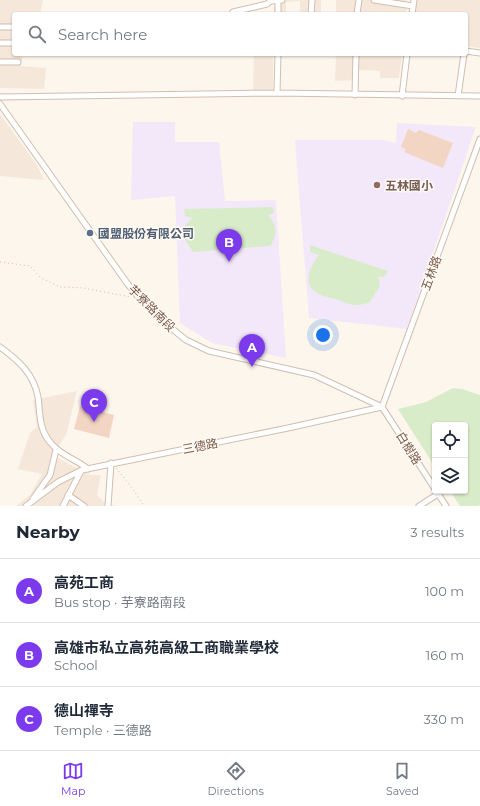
<!DOCTYPE html>
<meta charset="utf-8">
<style>
:root{--surface:#fff;--page:#f6f6f7;--text:#1f2937;--muted:#747a83;--line:#e0e1e3;--accent:#7c3aed}
body{margin:0;font-family:Montserrat,"Noto Sans TC",sans-serif;background:var(--page);color:var(--text)}
.controls{position:absolute;right:12px;bottom:12px;display:grid;overflow:hidden;border-radius:4px;box-shadow:0 1px 3px #0004}
.controls button{width:36px;height:36px;display:grid;place-items:center;padding:0;border:0;border-bottom:1px solid var(--line);background:var(--surface);color:var(--text);font:20px sans-serif}
.you{position:absolute;left:323px;top:335px;width:14px;height:14px;margin:-10px;border:3px solid #fff;border-radius:50%;background:#1a73e8;box-shadow:0 0 0 6px #1a73e833}
.badge{display:grid;place-items:center;width:26px;height:26px;border-radius:50%;background:var(--accent);color:#fff;font-size:13px;font-weight:700}
.pin{position:absolute;translate:-50% -33px;filter:drop-shadow(0 1px 2px #0008)}
.pin::after{content:'';position:absolute;top:21px;width:14px;height:12px;background:inherit;clip-path:polygon(0 0,100% 0,50% 100%)}
.list{margin:0;padding:0;list-style:none}
h2{display:flex;justify-content:space-between;align-items:center;height:52px;margin:0;padding:0 16px;font-size:17px}
h2 small{font-size:13px;font-weight:400;color:var(--muted)}
.list li{display:grid;grid-template-columns:26px 1fr auto;gap:12px;align-items:center;box-sizing:border-box;height:64px;padding:0 16px;border-top:1px solid var(--line)}
.list b{display:block;font-size:15px;white-space:nowrap}
.list p{margin:0;font-size:13px;white-space:nowrap;color:var(--muted)}
.list em{font-size:13px;font-style:normal;color:var(--muted)}
.icon{flex:none;width:22px;height:22px;fill:none;stroke:currentColor;stroke-width:2;stroke-linecap:round;stroke-linejoin:round}
.map{position:relative;flex:none;width:480px;height:506px;overflow:hidden}
.search{position:absolute;background:var(--surface);box-shadow:0 1px 3px #0004;left:12px;right:12px;top:12px;height:44px;display:flex;align-items:center;gap:10px;box-sizing:border-box;padding:0 14px;border-radius:4px;color:var(--muted);font-size:15px}
.sheet{height:244px;background:var(--surface)}
nav{display:flex;justify-content:space-around;align-items:center;box-sizing:border-box;height:56px;border-top:1px solid var(--line);background:var(--surface);font-size:11px;color:var(--muted)}
nav a{display:grid;justify-items:center;gap:2px}
nav .on{color:var(--accent)}
.map>svg:first-child{display:block}
.residential{fill:#f5e8da}
.education{fill:#f3e8fa}
.green{fill:#d8ecc9}
.building{fill:#f3d5c3}
.lines{fill:none;stroke-linecap:round;stroke-linejoin:round}
.minor-casing{stroke:#d1beb0;stroke-width:7}
.path{stroke:#d9b8a5;stroke-width:1;stroke-dasharray:1 3;stroke-linecap:butt}
.minor{stroke:#fff;stroke-width:5}
.education-dot{fill:#8d6e63;stroke:#fffaf3;stroke-width:1.5}
.service-dot{fill:#5c6f8a;stroke:#fffaf3;stroke-width:1.5}
.labels{text-anchor:middle;dominant-baseline:central;stroke-width:3;stroke-linejoin:round;paint-order:stroke}
.education-label{font-size:12px;font-weight:bold;fill:#785e54;stroke:#fffaf3;text-anchor:start}
.service-label{font-size:12px;font-weight:bold;fill:#4e5e75;stroke:#fffaf3;text-anchor:start}
.street-label{font-size:12px;fill:#7a5c4d;stroke:#fffaf3}
</style>
<div class="map">
<svg width="480" height="506" viewBox="0 0 480 506">
<rect width="100%" height="100%" fill="#fdf6ec"/>
<path class="residential" d="M0,0H43L40,14H14V54H23L21,66L46,68L44,89L0,88Z
M274,0H321V14H300V1L286,2V14H274Z
M336,0H407L406,14H336Z
M416,0H480V48L466,46V14H415Z
M254,54H273V90L253,91Z
M336,54H402L399,78H380V71L359,70L358,80L335,81Z
M0,114L37,165L44,180L0,176Z
M77,391L66,435L52,455L90,475H101L97,495L104,502L116,506H16L30,495L42,474L18,469L30,433L37,427L33,400Z"/>
<path class="education" d="M133,122H175V142H219L225,201L276,200L286,358L212,343L180,323L175,196L131,200Z
M397,123L476,127L407,329L309,318L295,140H383L396,143Z"/>
<path class="green" d="M273,207L274,213L268,215C277,224 278,236 270,246L193,252L186,241L185,225L193,218L185,216L184,209Z
M310,245L388,271L384,277L378,276L380,286L370,302C355,308 350,304 335,299C329,297 322,296 317,293C301,284 311,265 319,255L310,252Z
M453,388L462,389L480,395V505L478,506H460L450,491H465V425H435V467L398,409L426,402Z"/>
<path class="building" d="M408,129L416,133L419,130L453,143L443,168L404,152L406,149L401,147Z
M80,406L114,415L109,438L74,429Z"/>
<g class="lines">
<g class="minor-casing">
<path id="minor" d="M374,0L413,6
M233,12L267,4L271,1L282,0
M278,14V1
M311,14L312,0
M357,14L359,0
M412,14L414,0
M0,27H14
M0,43H14
M466,51L480,53
M0,62H18
M277,93L278,54
M355,95L356,54
M402,96L407,54
M458,96L464,54
M0,97L277,93L480,96
M0,104L127,283L139,298L165,323L186,340L209,351L314,375L382,407L435,489
M0,347C18,360 34,374 38,397C40,411 39,426 47,438C57,454 74,458 88,469
M382,407L480,139
M437,492L446,506
M68,495L84,506
M33,499L50,475L56,450
M26,506L58,482L82,470L288,428L382,407
M63,506L81,471
M108,506L111,463
M419,506L438,494"/>
</g>
<path class="path" d="M0,262L30,266L41,278L60,287L83,288L131,297
M116,468L133,489L144,506"/>
<use href="#minor" class="minor"/>
</g>
<circle class="education-dot" cx="377" cy="185" r="4"/>
<circle class="service-dot" cx="90" cy="233" r="4"/>
<g class="labels">
<g class="education-label">
<text x="385" y="185">五林國小</text>
</g>
<g class="service-label">
<text x="98" y="233">國盟股份有限公司</text>
</g>
<g class="street-label">
<text transform="translate(431 273) rotate(-70)">五林路</text>
<text transform="translate(152 308) rotate(45)">芋寮路南段</text>
<text transform="translate(200 446) rotate(-11)">三德路</text>
<text transform="translate(409 448) rotate(58)">白樹路</text>
</g>
</g>
</svg>
<div class="controls">
<button><svg class="icon" aria-label="locate" viewBox="0 0 24 24"><circle cx="12" cy="12" r="6"/><path d="M12 2v4M12 18v4M2 12h4M18 12h4"/></svg></button>
<button><svg class="icon" aria-label="layers" viewBox="0 0 24 24"><path d="M12 4l9 5-9 5-9-5zM3 14l9 5 9-5"/></svg></button>
</div>
<div class="you"></div>
<div class="pin badge" style="left:252px;top:367px">A</div>
<div class="pin badge" style="left:229px;top:262px">B</div>
<div class="pin badge" style="left:94px;top:422px">C</div>
<div class="search"><svg class="icon" aria-label="search" viewBox="0 0 24 24"><circle cx="10" cy="10" r="6"/><path d="M15 15l6 6"/></svg>Search here</div>
</div>
<section class="sheet">
<h2>Nearby<small>3 results</small></h2>
<ul class="list">
<li><span class="badge">A</span><div><b>高苑工商</b><p>Bus stop · 芋寮路南段</p></div><em>100 m</em></li>
<li><span class="badge">B</span><div><b>高雄市私立高苑高級工商職業學校</b><p>School</p></div><em>160 m</em></li>
<li><span class="badge">C</span><div><b>德山禪寺</b><p>Temple · 三德路</p></div><em>330 m</em></li>
</ul>
</section>
<nav>
<a class="on"><svg class="icon" aria-label="map" viewBox="0 0 24 24"><path d="M3 6l6-2 6 2 6-2v14l-6 2-6-2-6 2zM9 4v14M15 6v14"/></svg>Map</a>
<a><svg class="icon" aria-label="directions" viewBox="0 0 24 24"><path d="M12 3l9 9-9 9-9-9zM9 14v-3h6M13 9l2 2-2 2"/></svg>Directions</a>
<a><svg class="icon" aria-label="saved" viewBox="0 0 24 24"><path d="M7 4h10v16l-5-4-5 4z"/></svg>Saved</a>
</nav>
